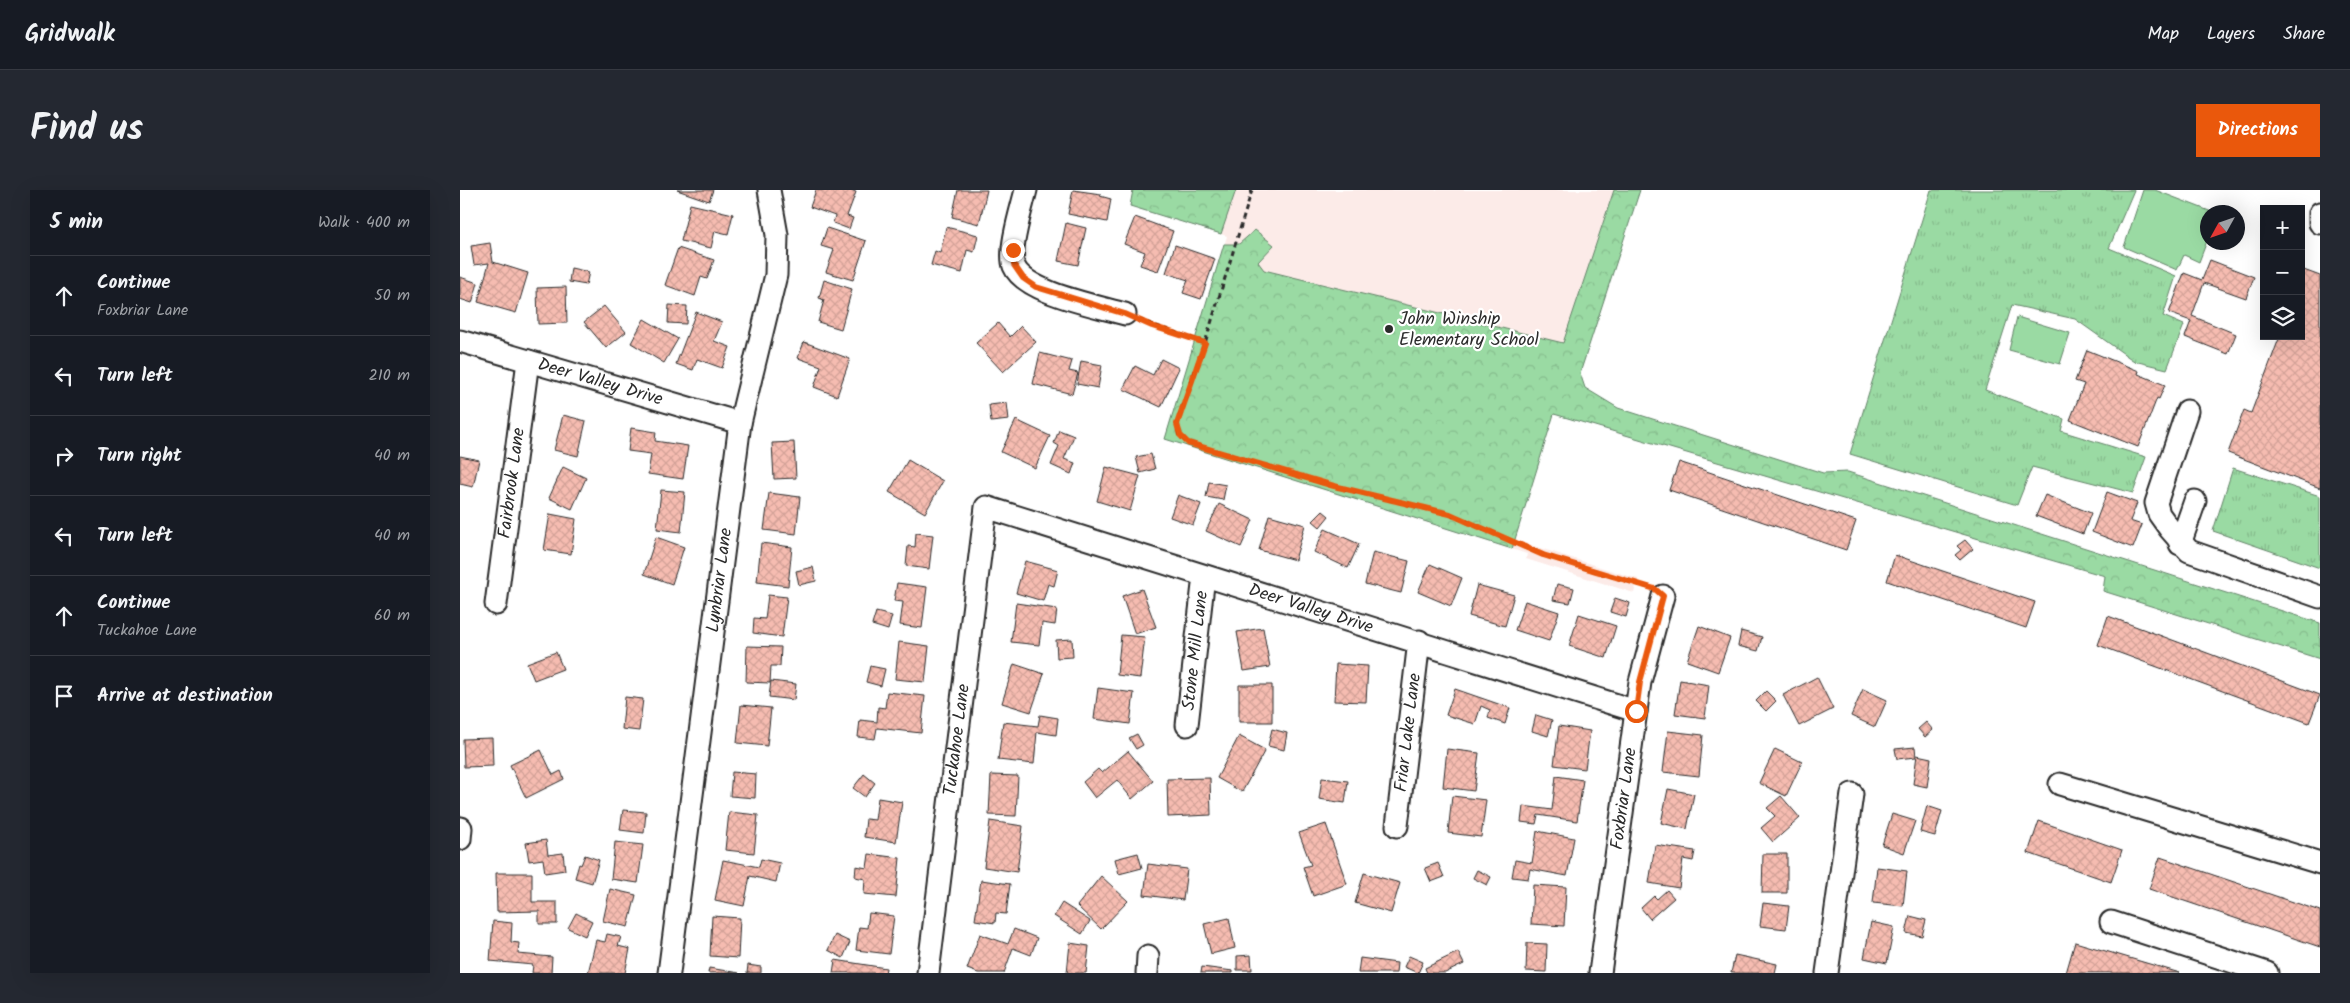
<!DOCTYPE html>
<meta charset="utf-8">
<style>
:root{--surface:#171b24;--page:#242831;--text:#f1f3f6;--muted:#9ea1a6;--line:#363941;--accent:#ea580c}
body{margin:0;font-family:Kalam,sans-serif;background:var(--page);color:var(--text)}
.controls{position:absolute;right:15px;top:15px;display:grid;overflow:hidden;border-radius:0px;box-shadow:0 5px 20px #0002}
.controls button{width:45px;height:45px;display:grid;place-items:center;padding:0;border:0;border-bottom:1px solid var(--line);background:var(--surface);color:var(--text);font:25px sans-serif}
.compass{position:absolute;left:1740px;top:15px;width:45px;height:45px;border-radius:50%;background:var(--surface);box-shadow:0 5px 20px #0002;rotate:230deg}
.stop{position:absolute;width:15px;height:15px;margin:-11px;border:4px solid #ea580c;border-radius:50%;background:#fff}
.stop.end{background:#ea580c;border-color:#fff;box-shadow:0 1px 5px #0008}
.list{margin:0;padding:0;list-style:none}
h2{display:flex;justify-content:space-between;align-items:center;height:65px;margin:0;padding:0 20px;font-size:21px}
h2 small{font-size:16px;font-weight:400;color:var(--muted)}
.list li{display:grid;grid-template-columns:32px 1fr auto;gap:15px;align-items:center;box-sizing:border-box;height:80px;padding:0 20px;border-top:1px solid var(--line)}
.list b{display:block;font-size:19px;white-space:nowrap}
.list p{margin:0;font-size:16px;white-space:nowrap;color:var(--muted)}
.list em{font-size:16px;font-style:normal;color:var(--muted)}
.icon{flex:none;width:28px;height:28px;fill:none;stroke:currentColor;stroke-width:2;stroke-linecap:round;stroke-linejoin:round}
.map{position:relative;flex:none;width:1860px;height:783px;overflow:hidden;border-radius:0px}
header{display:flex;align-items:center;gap:30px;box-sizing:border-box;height:70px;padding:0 25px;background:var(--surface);border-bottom:1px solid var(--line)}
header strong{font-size:24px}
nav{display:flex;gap:28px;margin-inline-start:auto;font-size:18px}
.intro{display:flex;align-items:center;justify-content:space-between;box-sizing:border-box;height:120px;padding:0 30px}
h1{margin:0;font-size:35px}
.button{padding:12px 22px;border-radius:0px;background:var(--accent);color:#fff;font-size:18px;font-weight:700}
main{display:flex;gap:30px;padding:0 30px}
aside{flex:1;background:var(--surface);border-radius:0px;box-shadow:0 5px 20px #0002}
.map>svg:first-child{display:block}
.built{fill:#fcebe8}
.grass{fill:url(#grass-tufts);stroke:#628267}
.forest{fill:url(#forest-crowns);stroke:#628267}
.park{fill:#9adaa3;stroke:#628267}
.building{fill:url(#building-cross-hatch);stroke:#2b2b2b}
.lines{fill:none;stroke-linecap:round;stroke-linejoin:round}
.minor-casing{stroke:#2b2b2b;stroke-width:25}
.path{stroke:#2b2b2b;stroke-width:3;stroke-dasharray:5 4;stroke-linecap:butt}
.minor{stroke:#fff;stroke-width:21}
.route{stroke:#ea580c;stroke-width:6}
.poi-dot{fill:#2b2b2b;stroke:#fff;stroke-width:2}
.labels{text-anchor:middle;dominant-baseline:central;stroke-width:4.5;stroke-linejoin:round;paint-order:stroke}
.poi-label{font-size:18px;fill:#2b2b2b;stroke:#fff;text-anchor:start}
.street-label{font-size:18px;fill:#2b2b2b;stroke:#fff}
</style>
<header>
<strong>Gridwalk</strong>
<nav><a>Map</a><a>Layers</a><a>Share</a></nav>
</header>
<div class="intro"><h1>Find us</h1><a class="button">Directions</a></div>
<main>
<aside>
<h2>5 min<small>Walk · 400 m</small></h2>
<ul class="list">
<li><svg class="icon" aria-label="ahead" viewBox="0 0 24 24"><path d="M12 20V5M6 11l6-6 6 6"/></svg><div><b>Continue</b><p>Foxbriar Lane</p></div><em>50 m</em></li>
<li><svg class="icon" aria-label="left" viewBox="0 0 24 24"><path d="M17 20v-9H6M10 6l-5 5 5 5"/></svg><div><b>Turn left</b></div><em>210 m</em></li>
<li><svg class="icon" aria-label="right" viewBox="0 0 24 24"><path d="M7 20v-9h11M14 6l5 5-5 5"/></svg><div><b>Turn right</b></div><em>40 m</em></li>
<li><svg class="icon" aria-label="left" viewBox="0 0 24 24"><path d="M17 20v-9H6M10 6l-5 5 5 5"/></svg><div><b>Turn left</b></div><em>40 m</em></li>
<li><svg class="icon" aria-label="ahead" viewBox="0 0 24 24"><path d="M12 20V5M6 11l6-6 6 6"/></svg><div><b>Continue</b><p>Tuckahoe Lane</p></div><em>60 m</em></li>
<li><svg class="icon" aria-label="arrive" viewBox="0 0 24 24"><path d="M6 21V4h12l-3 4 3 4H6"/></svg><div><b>Arrive at destination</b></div></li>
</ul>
</aside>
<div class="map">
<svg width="1860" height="783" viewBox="0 0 1860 783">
<defs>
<pattern id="grass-tufts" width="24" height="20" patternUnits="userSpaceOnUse" patternTransform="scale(1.25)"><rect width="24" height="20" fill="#9adaa3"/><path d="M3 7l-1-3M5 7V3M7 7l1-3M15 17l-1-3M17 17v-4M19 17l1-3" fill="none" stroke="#85bb8c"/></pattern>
<pattern id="forest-crowns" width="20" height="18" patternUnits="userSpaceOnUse" patternTransform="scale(1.25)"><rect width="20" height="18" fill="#9adaa3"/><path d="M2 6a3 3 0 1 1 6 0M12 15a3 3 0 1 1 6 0" fill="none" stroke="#85bb8c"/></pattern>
<pattern id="building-cross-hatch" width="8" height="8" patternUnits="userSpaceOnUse" patternTransform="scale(1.25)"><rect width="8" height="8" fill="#f6bcb1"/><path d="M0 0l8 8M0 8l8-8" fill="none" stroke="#d3a298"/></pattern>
</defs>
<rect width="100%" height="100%" fill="#fff"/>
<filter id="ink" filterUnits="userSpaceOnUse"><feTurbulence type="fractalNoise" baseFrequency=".02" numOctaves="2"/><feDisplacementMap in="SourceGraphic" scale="10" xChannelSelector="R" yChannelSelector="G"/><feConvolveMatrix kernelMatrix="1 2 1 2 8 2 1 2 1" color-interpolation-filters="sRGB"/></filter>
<g filter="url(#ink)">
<path class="built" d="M673,0H1162L1055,350L1178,389L1174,403L1066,369L1067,364L705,249L767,46L670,16Z"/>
<path class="grass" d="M1471,0H1674L1649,58L1716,86L1703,126L1724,135L1707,179L1674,171L1615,129L1552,115L1525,200L1604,229L1601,241L1686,267L1673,303L1572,277L1557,315L1390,264Z
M1773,278L1860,306V378L1753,341Z"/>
<path class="forest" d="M673,0H776L761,44L670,16Z
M1154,0H1180L1120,183L1125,198L1158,218L1363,283L1388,282L1860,433V469L1643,401L1645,386L1094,224L1052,359L705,249L764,54H779L795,40L814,55L798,72L804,80L1103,153Z"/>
<path class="park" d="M1683,0H1695L1752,22H1748L1747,51L1739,72L1724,65L1717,80L1664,57Z
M1557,127L1610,143L1600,174L1549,160Z"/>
<path class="building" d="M217,0H253L249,11Z
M356,0H390L396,2L387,26L393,28L389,39L373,33L375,26L350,17Z
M498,0H527L519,34L492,27Z
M613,0L641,4L640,6L651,9L647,32L608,24Z
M230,14L273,24L268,44L255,41L251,58L221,51Z
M675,27L713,41L698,81L680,75L685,62L664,54Z
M606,33L626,38L618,75L598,71Z
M486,37L518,45L514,62L507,60L502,83L471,75L475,61L480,63Z
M367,38L406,51L393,90L366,82L374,60L361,56Z
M30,53L33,72L68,83L56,123L18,112L29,73L14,75L11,56Z
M715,55L755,69L741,109L723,103L728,90L706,83Z
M218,58L254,70L247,89L241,87L235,106L205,95Z
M1750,70L1794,87L1786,108L1744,93L1732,126L1776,144L1768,164L1725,147L1731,131L1709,123L1724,83L1742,90Z
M111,78L129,82L126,95L109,92Z
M1841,79L1860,86V298L1768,263L1784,220L1791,223L1820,146H1841Z
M0,87L18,93L12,113L0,109Z
M364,90L392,99L381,139L358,132L364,110L359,108Z
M106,97L107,133L78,134L77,98Z
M209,115L227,116L226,134L208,133Z
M144,116L166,142L146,158L124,132Z
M236,122L262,132L254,151L270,157L262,178L237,169L233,180L216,174Z
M184,129L218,149L204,173L171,153Z
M538,133L550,147L561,136L576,152L543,182L516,153Z
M344,152L390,169L377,206L354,197L361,176L338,168Z
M1627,160L1679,181L1678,184L1705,195L1699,209L1697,208L1678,257L1610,230L1624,194L1615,191Z
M580,163L612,171L609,181L618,183L612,204L573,194Z
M701,169L719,178L701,217L663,199L675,176L693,185Z
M621,171L642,175L638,198L617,194Z
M547,213L549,230L531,232L529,215Z
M103,225L126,231L118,266L94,260Z
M556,230L590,246L575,278L541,262Z
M171,238L196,242L195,251L228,256L223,289L188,284L191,264L168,261Z
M599,240L614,246L604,269L615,273L611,284L591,275L599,256L594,253Z
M334,252L336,288L314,289L312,253Z
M691,264L695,279L680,283L676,267Z
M0,266L19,270L13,297L0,294Z
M448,270L483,291L465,323L429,302Z
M1219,272L1396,331L1386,360L1209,300Z
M103,277L126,288L112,319L89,308Z
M646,277L680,286L670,321L637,311Z
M749,292L766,295L763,310L746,307Z
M201,300L225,302L221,342L197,339Z
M1647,302L1677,313L1670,331L1682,335L1673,358L1632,342Z
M309,303L340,307L336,344L304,340Z
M718,305L741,314L733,335L710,327Z
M1585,305L1631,323L1623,344L1576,326Z
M759,314L793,330L781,357L746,341Z
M863,321L869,326L860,337L853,331Z
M90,324L116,329L111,364L84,360Z
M809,325L845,335L835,370L799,360Z
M865,339L899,354L888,378L854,362Z
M456,343L473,345L469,379L446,376L448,356L455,357Z
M196,347L224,357L212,394L184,384Z
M1505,350L1513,359L1500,370L1495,365L1501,360L1497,356Z
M301,353L332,357L328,396L297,392Z
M913,362L949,371L941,403L905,394Z
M1435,365L1575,412L1566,438L1427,391Z
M565,371L598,380L594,396L588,394L583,411L556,403Z
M970,374L1002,388L991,416L958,402Z
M353,377L356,391L339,395L336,381Z
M437,393L467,397L462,438L440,435L443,412L434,411Z
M1097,394L1114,398L1110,413L1093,410Z
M1017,395L1054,405L1045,436L1009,426Z
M682,399L696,437L675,444L662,406Z
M308,405L327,407L322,447L293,443L294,428L305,429Z
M1155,408L1170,413L1166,427L1150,422Z
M1065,411L1099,422L1089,451L1055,440Z
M556,413L597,419L595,435L582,433L579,455L551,452Z
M416,422L432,426L428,440L412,435Z
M1119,424L1156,436L1146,468L1109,456Z
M1648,426L1860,505L1849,533L1638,455Z
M1239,436L1270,448L1258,482L1227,471Z
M803,438L810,477L784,481L777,442Z
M1281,441L1302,447L1298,461L1278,456Z
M661,445L685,447L680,488L657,485Z
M612,449L613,467L597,468L596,450Z
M439,452L469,456L465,492L435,489Z
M287,456L321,457L320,476H311L310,493L286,492Z
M96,462L103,479L74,490L67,473Z
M554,474L584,484L571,522L542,513Z
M876,474L908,476L906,512L874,511Z
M410,476L425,479L421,496L406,492Z
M1357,487L1373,519L1339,536L1323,505Z
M1220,490L1249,495L1245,528L1215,524Z
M311,491L336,494L334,510L309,507Z
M779,495H812V532H779Z
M638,498L674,503L670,534L634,529Z
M995,499L1050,518L1045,534L1028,528L1030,520L1021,516L1015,534L986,525Z
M1403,499L1427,510L1415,537L1391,526Z
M1306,501L1316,511L1306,521L1296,511Z
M427,502L465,506L461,543L417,538L415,549L398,547L400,530L417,532L418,517L425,518Z
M165,507L183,509L179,541L162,539Z
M281,515L311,518L307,556L277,553Z
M580,525L598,528L596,545L577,542L574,574L538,570L543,532L578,536Z
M1076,525L1092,530L1088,546L1072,541Z
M1466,532L1473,540L1465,547L1458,539Z
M1099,536L1130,541L1125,579L1094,575Z
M812,539L827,543L824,560L808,556Z
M1208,541L1243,545L1239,586L1203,582Z
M677,544L683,555L676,559L669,548Z
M779,546L805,560L782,602L757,588Z
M32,548L33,576L4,577L3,549Z
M1455,557L1456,567L1437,569L1435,559Z
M987,559L1019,563L1014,601L983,597Z
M1315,559L1342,572L1326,606L1299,593Z
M81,560L93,585L101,581L104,589L66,608L50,575Z
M668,561L693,591L672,609L657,590L635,608L623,592L638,579L642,583Z
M1457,565L1471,568L1467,597L1453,594Z
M272,582L296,584L295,608L270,606Z
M404,584L415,593L405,607L393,598Z
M531,585L558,586L556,626L529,625Z
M1096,586L1123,590L1117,631L1078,625L1076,634L1061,632L1063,616L1092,620Z
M750,588L751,625L708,627L707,589Z
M862,588L888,591L885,613L859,609Z
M1208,599L1234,604L1227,639L1201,633Z
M992,606L1026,610L1021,647L988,643Z
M1321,606L1340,628L1313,652L1301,638L1315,626L1307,618Z
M418,608L442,612L436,652L404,647L406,629L415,630Z
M1467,616L1482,621L1475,646L1460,642Z
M163,620L186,622L184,643L160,640Z
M269,622L298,625L294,663L265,660Z
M1432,624L1455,631L1444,663L1422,655Z
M530,631L563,636L557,682L524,677Z
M1579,631L1662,660L1651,692L1568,663Z
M866,634L887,694L853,706L843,677L851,675L839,643Z
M1077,641L1114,648L1107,686L1070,679L1068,689L1052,687L1055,670L1072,673Z
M86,650L88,665L103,663L105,680L85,683L83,669L69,671L66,653Z
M155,652L183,655L178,693L151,689Z
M1195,655L1235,661L1233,671L1223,669L1219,698L1189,693Z
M678,663L682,678L659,684L655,669Z
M409,664L440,668L436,707L404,704L405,689L395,687L396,676L407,678Z
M1303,664H1327V703H1302Z
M125,665L139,670L132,693L115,688L119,674L121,675Z
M1700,667L1860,721V757L1689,699Z
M301,669L320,673L316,692L290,686L284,716L255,710L263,670L299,677Z
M978,673L984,687L971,692L965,678Z
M688,674L727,679L723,710L684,705Z
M1417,677L1447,681L1443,716L1413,713Z
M1017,680L1031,687L1027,695L1013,688Z
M36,683H72V712H97V734H79V721L37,722Z
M904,683L940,693L931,723L895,713Z
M641,686L668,711L641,739L617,716Z
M521,690L550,694L546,724L536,723L535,733L515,730Z
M1073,695L1106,697L1104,736L1071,734Z
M150,699L176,705L168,737L143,731Z
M1207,700L1214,708L1190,729L1181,718L1194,706L1197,709Z
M602,713L630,731L622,744L594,726Z
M1303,713L1329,716L1326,739L1300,736Z
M116,723L132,731L125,746L108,738Z
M409,723L434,726L429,764L396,760L399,737L407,738Z
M252,726L280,728L278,768L250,766Z
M1450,726L1466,730L1462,746L1446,743Z
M769,728L775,758L751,764L744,734Z
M33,731L52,733L51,752L59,753L58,764L92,767L91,783H72L73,775L30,771Z
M1411,732L1434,737L1427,773L1404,768Z
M554,739L577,748L571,765L553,758L544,783H518L507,779L520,744L548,754Z
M147,744L161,747L158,756L170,759L165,783H128L136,750L145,752Z
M375,745L390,752L383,768L368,760Z
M1615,752L1720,783H1606Z
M610,753L629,756L626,783H607Z
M1067,753L1087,754L1086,782L1066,781Z
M998,762L1004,774L985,783H967L965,778Z
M791,765L792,780H777V766Z
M1275,765L1317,774L1315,783H1271Z
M949,766L963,772L958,783L944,777Z
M900,768L937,773L936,783H898Z
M375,770L426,778L425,783H373Z
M288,775L301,777V783H287Z
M742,777L773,781V783H741Z
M249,778L279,783H248Z"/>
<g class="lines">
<g class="minor-casing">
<g id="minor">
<path d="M566,0C562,17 548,61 554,76C565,103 638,116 665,124"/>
<path d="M1860,23V33"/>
<path id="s1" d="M0,151L280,233"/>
<path d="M1727,221L1696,313L1699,324L1709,338L1729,361L1860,407"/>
<path d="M1720,354L1735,311"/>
<path id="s2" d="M36,414L68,171"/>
<path id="s3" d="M727,535L744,386"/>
<path d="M1600,594L1860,673"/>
<path id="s4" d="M937,636L959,451"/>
<path d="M0,649L1,638"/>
<path d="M1651,732L1807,783"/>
<path id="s5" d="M209,783L280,233L316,85L317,45L309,0"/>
<path id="s6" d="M468,783L526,317L1176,521"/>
<path d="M687,783L688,766"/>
<path id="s7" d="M1140,783L1180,492L1203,406"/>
<path d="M1367,783L1392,604"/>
</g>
</g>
<path class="path" d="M792,0L745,153L717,234L719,245L728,253L873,296L990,324L1083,365L1188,397
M679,130L745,153"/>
<use href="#minor" class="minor"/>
</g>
</g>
<g class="lines" filter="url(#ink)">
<path class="route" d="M553,60L554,75L563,88L576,97L665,124L692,136L745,153L717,234L720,245L728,253L874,296L990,324L1083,365L1195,399L1203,406L1180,492L1176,521"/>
</g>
<circle class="poi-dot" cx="929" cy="139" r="5"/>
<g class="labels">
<g class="poi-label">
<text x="939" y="129">John Winship<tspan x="939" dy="21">Elementary School</tspan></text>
</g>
<g class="street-label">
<text stroke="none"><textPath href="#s1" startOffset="146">Deer Valley Drive</textPath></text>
<text stroke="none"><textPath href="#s2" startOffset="122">Fairbrook Lane</textPath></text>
<text stroke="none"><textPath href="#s5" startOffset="396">Lynbriar Lane</textPath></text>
<text stroke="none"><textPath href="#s6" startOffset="810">Deer Valley Drive</textPath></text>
<text stroke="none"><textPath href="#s3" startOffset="75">Stone Mill Lane</textPath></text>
<text stroke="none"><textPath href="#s4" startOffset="94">Friar Lake Lane</textPath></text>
<text stroke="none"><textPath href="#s6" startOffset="235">Tuckahoe Lane</textPath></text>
<text stroke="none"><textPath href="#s7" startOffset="176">Foxbriar Lane</textPath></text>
</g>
</g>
</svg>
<div class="controls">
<button>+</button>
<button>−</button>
<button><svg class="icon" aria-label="layers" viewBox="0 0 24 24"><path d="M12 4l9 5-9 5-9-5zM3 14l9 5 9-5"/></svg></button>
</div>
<svg class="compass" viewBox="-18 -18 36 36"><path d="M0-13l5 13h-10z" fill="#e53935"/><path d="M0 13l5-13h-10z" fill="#9ea1a6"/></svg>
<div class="stop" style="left:1176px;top:521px"></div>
<div class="stop end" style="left:553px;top:60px"></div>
</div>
</main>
